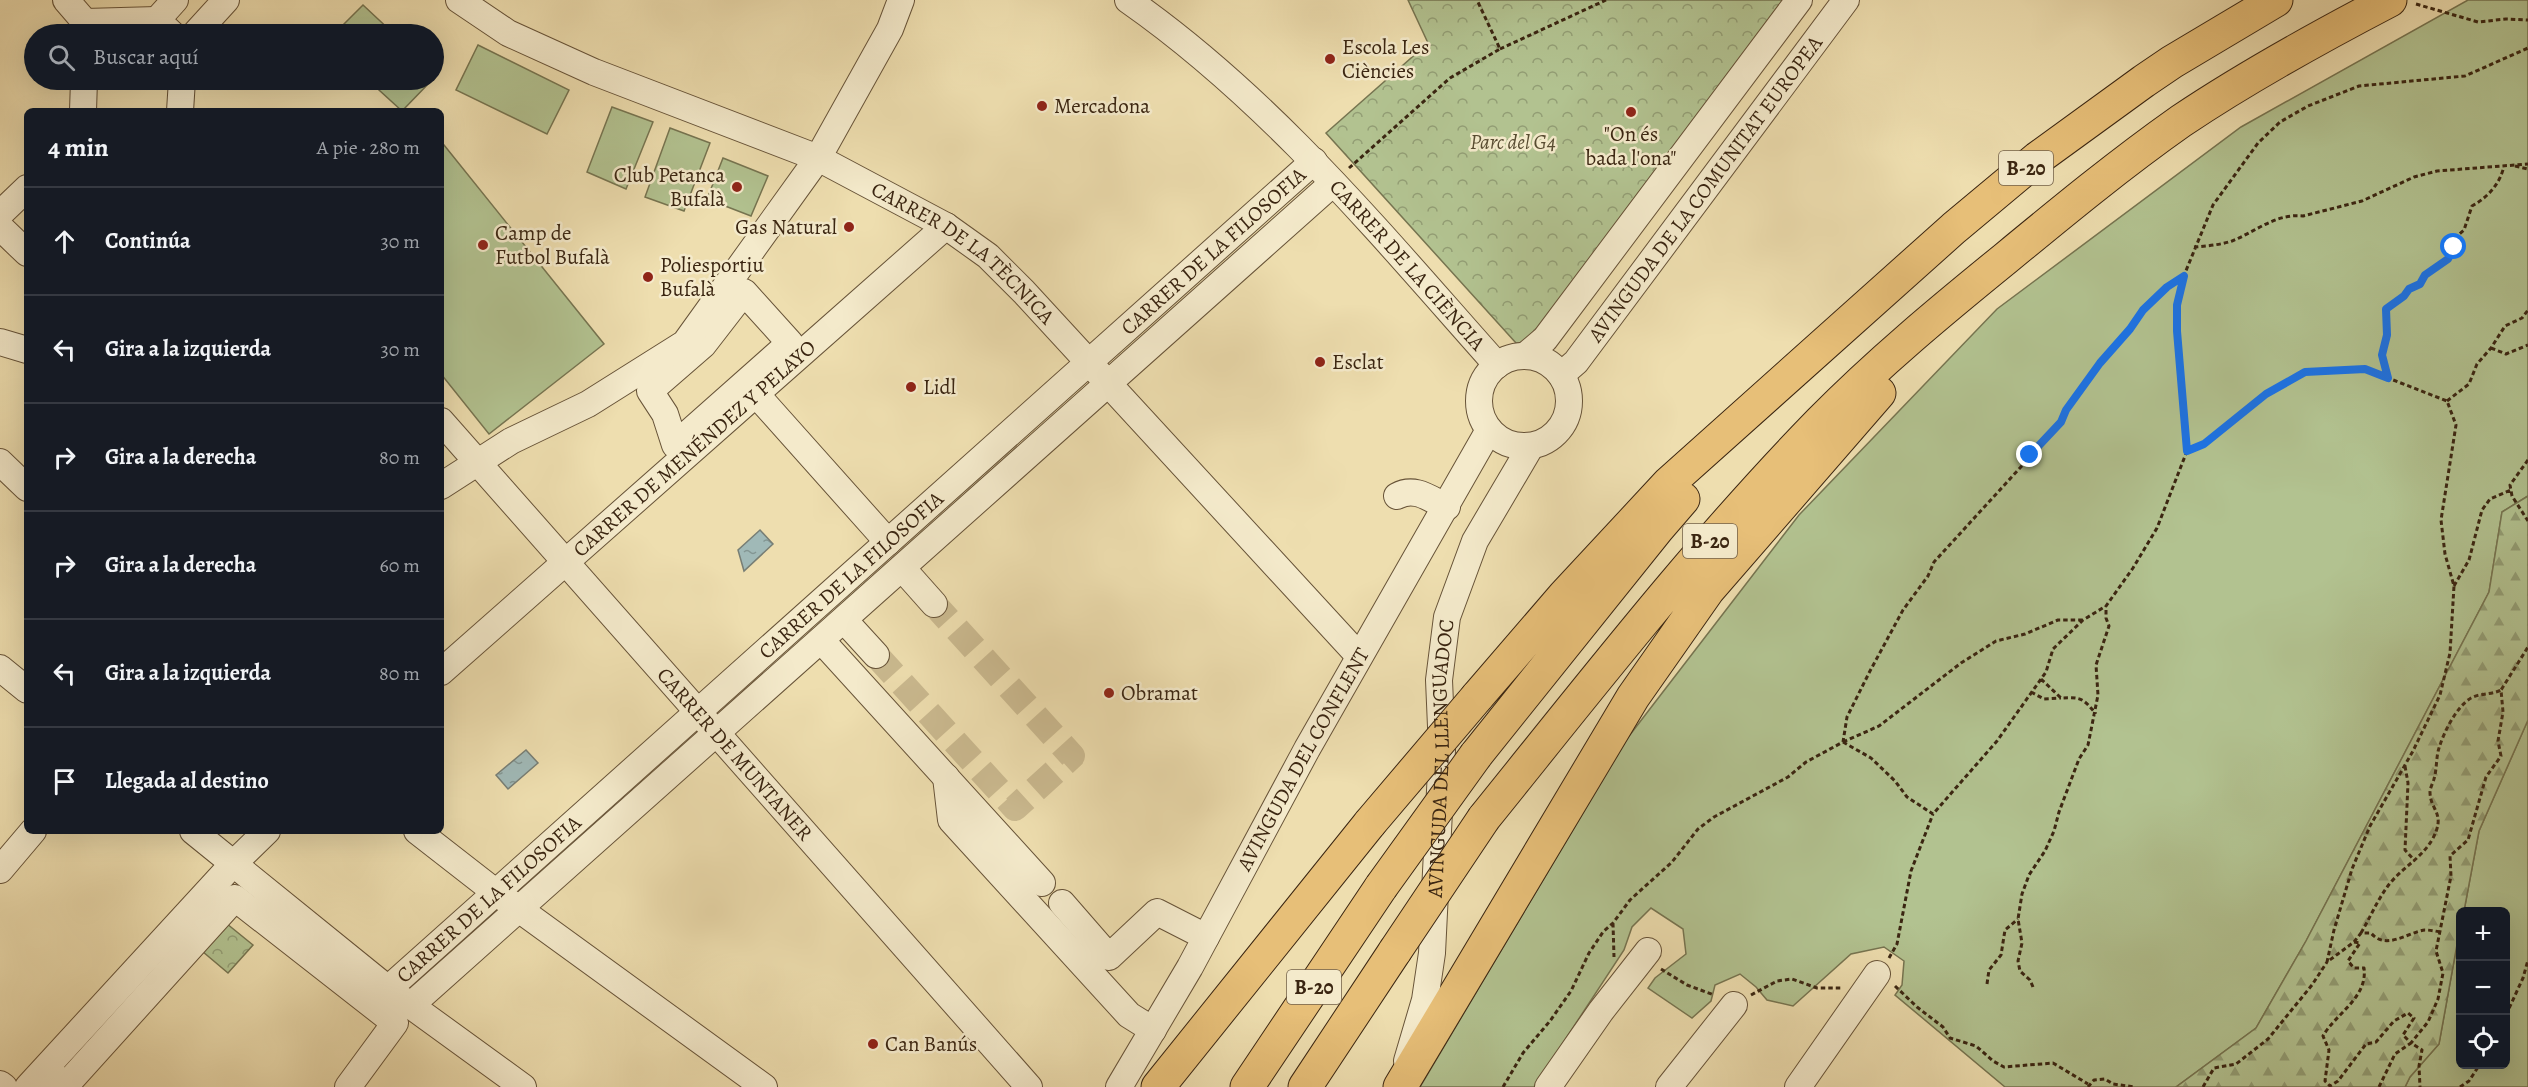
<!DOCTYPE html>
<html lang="es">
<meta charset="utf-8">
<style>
:root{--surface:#171b24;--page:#242831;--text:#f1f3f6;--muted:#9ea1a6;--line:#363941}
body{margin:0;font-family:Alegreya,serif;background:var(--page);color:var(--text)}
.controls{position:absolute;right:18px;bottom:18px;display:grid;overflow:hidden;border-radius:9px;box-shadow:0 6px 24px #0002}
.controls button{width:54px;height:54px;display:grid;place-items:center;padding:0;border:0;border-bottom:2px solid var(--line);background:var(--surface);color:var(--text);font:30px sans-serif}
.stop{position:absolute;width:18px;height:18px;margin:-14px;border:4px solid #1a73e8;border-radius:50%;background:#fff}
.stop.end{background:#1a73e8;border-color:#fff;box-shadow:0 2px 6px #0008}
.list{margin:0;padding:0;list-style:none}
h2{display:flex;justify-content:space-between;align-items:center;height:78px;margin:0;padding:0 24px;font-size:26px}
h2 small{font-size:20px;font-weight:400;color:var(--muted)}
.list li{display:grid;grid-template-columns:39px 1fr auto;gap:18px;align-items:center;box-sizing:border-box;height:108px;padding:0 24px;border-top:2px solid var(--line)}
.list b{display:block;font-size:22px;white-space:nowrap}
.list em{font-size:20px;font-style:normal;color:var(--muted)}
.icon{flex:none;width:33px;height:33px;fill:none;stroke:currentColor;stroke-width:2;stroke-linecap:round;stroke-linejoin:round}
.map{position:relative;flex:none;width:2528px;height:1087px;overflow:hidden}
.search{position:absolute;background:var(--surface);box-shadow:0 6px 24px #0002;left:24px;top:24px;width:420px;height:66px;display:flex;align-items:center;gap:15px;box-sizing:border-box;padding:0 21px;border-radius:33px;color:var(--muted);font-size:22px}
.panel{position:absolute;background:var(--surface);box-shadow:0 6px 24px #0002;left:24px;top:108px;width:420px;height:726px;border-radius:9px}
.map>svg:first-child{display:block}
.grass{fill:#b2c290;stroke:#767450;stroke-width:1.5}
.forest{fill:url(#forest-firs);stroke:#767450;stroke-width:1.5}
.park{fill:url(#park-crowns);stroke:#767450;stroke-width:1.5}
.water{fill:url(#water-ripples);stroke:#777e75;stroke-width:1.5}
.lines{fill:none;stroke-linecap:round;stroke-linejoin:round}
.minor-tunnel{stroke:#cab98f;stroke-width:26;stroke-dasharray:26 13;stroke-linecap:butt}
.minor-casing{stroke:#675338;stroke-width:28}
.highway-casing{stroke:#3a2511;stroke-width:35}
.path{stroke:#3a2511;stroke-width:3;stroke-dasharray:4.5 3;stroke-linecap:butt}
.minor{stroke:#f4eacb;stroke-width:26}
.highway{stroke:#e7bf78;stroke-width:33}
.highway-bridge-casing{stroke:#3a2511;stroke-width:35;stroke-linecap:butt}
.highway-bridge{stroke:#e7bf78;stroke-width:33}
.route{stroke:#1a73e8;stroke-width:8}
.poi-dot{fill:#8f2418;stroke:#f4eacb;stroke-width:2}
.labels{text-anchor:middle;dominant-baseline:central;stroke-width:5;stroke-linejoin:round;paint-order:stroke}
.shield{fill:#f4eacb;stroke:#726049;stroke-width:1.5}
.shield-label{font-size:20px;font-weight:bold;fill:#3a2511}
.poi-label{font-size:21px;fill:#3a2511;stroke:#f4eacb;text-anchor:start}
.park-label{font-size:21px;font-style:italic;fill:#584c31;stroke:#f4eacb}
.street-label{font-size:21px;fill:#3a2511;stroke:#f4eacb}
</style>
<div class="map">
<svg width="2528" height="1087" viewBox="0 0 2528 1087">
<defs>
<pattern id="forest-firs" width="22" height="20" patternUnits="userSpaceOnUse" patternTransform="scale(1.5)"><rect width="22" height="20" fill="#b2c290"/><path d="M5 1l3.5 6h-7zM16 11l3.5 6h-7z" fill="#929d74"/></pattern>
<pattern id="park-crowns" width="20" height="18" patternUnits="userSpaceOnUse" patternTransform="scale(1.5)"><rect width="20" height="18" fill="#b2c290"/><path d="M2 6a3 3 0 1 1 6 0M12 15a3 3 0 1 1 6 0" fill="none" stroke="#929d74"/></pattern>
<pattern id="water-ripples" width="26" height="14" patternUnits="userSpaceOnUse" patternTransform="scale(1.5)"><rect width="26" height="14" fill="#a0b9b7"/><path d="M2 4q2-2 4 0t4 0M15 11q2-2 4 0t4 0" fill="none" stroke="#839693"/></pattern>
</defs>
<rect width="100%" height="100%" fill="#eedeaf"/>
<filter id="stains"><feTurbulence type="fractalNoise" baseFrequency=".00333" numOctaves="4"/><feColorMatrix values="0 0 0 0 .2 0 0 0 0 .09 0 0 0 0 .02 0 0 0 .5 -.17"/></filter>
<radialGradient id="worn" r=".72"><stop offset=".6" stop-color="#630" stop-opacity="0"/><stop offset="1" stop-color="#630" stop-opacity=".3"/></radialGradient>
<path class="grass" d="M2468,0H2528V496L2502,512L2489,592L2306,941L2256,1028L2176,1087H2005L1895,995L1902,985L1904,961L1884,947L1851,954L1793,1006L1767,1000L1756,987L1740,974L1715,985L1711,1001L1692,1018L1648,988L1655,978L1686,954L1683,929L1651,908L1632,927L1624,950L1534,1087H1420L1626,740L1799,515L1997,309L2241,127Z
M363,5L394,34H334Z
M478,45L569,90L547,134L456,90Z
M368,80H432L402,111Z
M612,107L653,122L626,189L587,172Z
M670,128L710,143L684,211L645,197Z
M444,145L604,344L489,434L441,374V147Z
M723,158L768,176L751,216L707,199Z
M2528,720V1087H2405L2410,1077L2439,1044L2460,928V1064H2506V912L2464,911L2479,831Z"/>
<path class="forest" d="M2528,496V720L2479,831L2464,911L2460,912V928L2439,1044L2410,1077L2405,1087H2176L2256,1028L2306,941L2489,592L2502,512Z"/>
<path class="park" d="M1408,0H1783L1533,334L1522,343H1516L1326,133L1428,43Z
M221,919L253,945L228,973L196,946Z"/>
<path class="water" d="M760,530L773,544L744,571L738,550Z
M526,750L538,763L508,789L496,775Z"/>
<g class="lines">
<path class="minor-tunnel" d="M876,655L1015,808L1072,756L934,604"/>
<g class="minor-casing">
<g id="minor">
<path d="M66,0L85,22"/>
<path id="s1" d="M459,0L508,33L594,72L818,158L946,226L988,256L1024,292L1359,656"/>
<path id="s2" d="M1128,0C1271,100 1382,236 1497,365"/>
<path d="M157,20L175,0"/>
<path d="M85,22L157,20L172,34"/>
<path d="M195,34L226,0"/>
<path d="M83,111L84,80"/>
<path d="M180,111L182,80"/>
<path d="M0,214L27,188"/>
<path d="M0,227L27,253"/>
<path d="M744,292L790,343L675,445L665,414L650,391L703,345Z"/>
<path d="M0,342L27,350"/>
<path d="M1525,356L1545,339L1799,0"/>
<circle cx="1524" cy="401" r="45"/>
<path id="s3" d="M1561,375L1576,362L1846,0"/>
<path d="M755,393L888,542"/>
<path id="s4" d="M441,421L1029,1087"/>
<path d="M0,462L27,488"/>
<path d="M441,486L511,441L588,404L685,343L818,158L890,29L901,0"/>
<path d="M1397,496C1415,486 1430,499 1447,507"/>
<path d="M902,568L934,604"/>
<path d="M844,620L876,655"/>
<path d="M821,640L1042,883"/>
<path d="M0,668L27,690"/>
<path id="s5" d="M441,672L946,226"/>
<path d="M946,777L951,820L1129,1015L1153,1030"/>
<path d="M193,831L388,989L523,1087"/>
<path d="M417,831L494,891L764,1087"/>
<path d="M0,870L33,831"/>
<path d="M1062,903L1109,957L1157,912L1206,937"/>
<path id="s6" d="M388,989L1314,161"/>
<path d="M410,1006L1333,183"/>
<path id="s7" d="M1407,1061L1425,1000L1432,953L1442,750L1439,680L1447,617L1475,541L1531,446"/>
<path d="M0,1084L4,1087"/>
<path d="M28,1087L232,865L267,831"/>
<path d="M53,1087L59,1079L67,1084L235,898L395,1023L348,1087"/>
<path id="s8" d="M1119,1087L1190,967L1307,749L1489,430"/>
<path d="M1548,1087L1601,1011L1648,951"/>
<path d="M1669,1087L1734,1005"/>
<path d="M1798,1087L1877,974"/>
</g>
</g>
<g class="highway-casing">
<path id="highway" d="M1477,697L1564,596L1669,483L1954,228L2038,158L2144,81L2172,62L2276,0
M1476,755L1658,528L1683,499
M1484,818C1593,683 1699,546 1820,422C1878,363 1942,310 2006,258C2063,211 2120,164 2181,121C2248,76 2319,37 2390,0
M1158,1087L1370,823
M1247,1087L1381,887
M1305,1087L1395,951
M1400,1087L1633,697L1708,590L1879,393"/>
</g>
<path class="path" d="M2416,4L2478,22L2506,19L2528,20
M1500,49L1606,0
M2515,166L2528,169
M1349,168L1450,78L1500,49L1477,0
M2194,247C2206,246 2220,245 2232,241C2255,232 2276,213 2303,216L2362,201L2414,177L2437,171L2528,164
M2491,348L2506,354L2528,345
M2388,378L2382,355L2387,335L2386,309L2404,296L2409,289L2420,283L2425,275L2448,259L2454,247L2456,237L2464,230L2472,206C2488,197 2500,184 2504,166
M2447,401L2469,384L2477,364L2491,348L2505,326L2522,318L2528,310
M2528,460L2510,485L2512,496L2528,521
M2454,586L2469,560L2482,510L2490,499L2511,490
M2041,679L2061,698C2081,697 2083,698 2096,714
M2031,692L2044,699L2061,698
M1843,742L1871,758L1895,781L1907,797L1933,814L1997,741L2046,672L2053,649L2083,620L2106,606L2133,568L2157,528L2187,451
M1843,742L1879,726L1961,663L1996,641L2025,634L2058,620H2083
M2405,766L2408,783L2405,850L2415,861
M1613,923L1614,957
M2440,932C2435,931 2430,930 2425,930C2408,932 2386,951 2371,933H2361L2354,942L2327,962L2334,930L2352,869L2370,826L2413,751L2440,695L2450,653L2454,586L2445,554L2441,520L2456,425L2447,401L2365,369L2305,372L2266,394L2204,444L2187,451L2177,331V305L2185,273L2213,205L2258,143L2280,122L2308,106L2359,86L2465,76L2528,48
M2361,933C2371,916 2378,898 2391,882C2404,867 2422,857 2432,840C2447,813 2430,811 2430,792C2430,788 2433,783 2434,779C2437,769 2436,757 2439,748C2444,732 2456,707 2471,698C2480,693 2491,695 2501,690
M2354,942L2360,943L2348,961L2354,968H2364C2368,998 2335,1014 2323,1036L2329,1050L2325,1081L2330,1086L2338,1081L2366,1044L2376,1042L2394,1021L2408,1013L2414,1018L2403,1035L2411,1043L2428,1022L2438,999L2443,973L2436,951L2451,876L2450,856L2468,840L2486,777L2501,756L2498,741L2503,712L2501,690L2528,647
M1889,958L1897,944L1911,871L1933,814
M1661,969L1687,985L1714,995
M1987,984L1989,970L2001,955L2005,930L2018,919
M1895,986L1917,1007L1943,1027L1950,1038L1976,1046L1993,1061L2004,1067L2053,1063L2088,1084
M2033,987L2030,980L2020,971L2018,961L2022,943L2018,919L2022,894L2029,875L2045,851L2054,831L2059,812L2079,759L2088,745L2098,695L2096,665L2109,626L2106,618V606
M1751,995L1777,981L1792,979L1817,988H1841
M2506,1015L2523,978L2528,960
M1503,1087L1523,1053L1550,1021L1571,991L1589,953L1603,932L1613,923L1630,900L1672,862L1698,829L1714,817L1788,777L1806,762L1843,742L1847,717L1870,671L1903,610L1928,576L1934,562L2062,422C2070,395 2097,367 2116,346C2140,319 2151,296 2184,276
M2088,1087L2094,1080L2105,1079L2113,1084L2135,1087
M2203,1087L2214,1068L2236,1064L2268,1039L2312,985L2327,962
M2379,1087L2395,1054L2411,1043L2422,1050L2419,1066L2420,1087
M2460,1087L2469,1081L2480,1064"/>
<use href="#minor" class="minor"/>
<use href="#highway" class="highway"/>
<g class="highway-bridge-casing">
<path id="highway-bridge" d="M1370,823L1477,697
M1381,887L1476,755
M1395,951L1484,818"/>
</g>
<use href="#highway-bridge" class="highway-bridge"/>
</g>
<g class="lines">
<path class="route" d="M2030,455L2061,422L2066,410L2100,363L2130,329L2143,310L2167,287L2184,276L2177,305V331L2187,451L2204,444L2266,394L2305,372L2365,369L2388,378L2382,355L2387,335L2386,309L2404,296L2409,289L2420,284L2425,275L2448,259L2454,247"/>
</g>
<g class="poi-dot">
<circle cx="1330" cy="59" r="6"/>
<circle cx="1042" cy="106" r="6"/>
<circle cx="1631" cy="112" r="6"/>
<circle cx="737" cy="187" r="6"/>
<circle cx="849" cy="227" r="6"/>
<circle cx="483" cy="245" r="6"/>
<circle cx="648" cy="277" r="6"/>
<circle cx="1320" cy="362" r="6"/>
<circle cx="911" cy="387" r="6"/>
<circle cx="1109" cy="693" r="6"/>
<circle cx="873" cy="1044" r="6"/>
</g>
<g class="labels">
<g class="shield">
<rect x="1999" y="151" width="54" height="34" rx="4.5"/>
<rect x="1683" y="524" width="54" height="34" rx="4.5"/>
<rect x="1287" y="970" width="54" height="34" rx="4.5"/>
</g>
<g class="shield-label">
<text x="2026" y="168">B-20</text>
<text x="1710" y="541">B-20</text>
<text x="1314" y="987">B-20</text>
</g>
<g class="poi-label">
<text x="1342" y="47">Escola Les<tspan x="1342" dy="24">Ciències</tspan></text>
<text x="1054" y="106">Mercadona</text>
<text x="1631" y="134" text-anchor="middle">"On és<tspan x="1631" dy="24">bada l'ona"</tspan></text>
<text x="725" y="175" text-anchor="end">Club Petanca<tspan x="725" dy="24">Bufalà</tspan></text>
<text x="837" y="227" text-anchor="end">Gas Natural</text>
<text x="495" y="233">Camp de<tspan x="495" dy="24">Futbol Bufalà</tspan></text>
<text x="660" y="265">Poliesportiu<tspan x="660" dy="24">Bufalà</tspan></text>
<text x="1332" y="362">Esclat</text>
<text x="923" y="387">Lidl</text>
<text x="1121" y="693">Obramat</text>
<text x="885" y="1044">Can Banús</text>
</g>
<g class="park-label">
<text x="1513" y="142">Parc del G4</text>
</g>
<g class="street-label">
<text stroke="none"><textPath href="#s3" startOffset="236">AVINGUDA DE LA COMUNITAT EUROPEA</textPath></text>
<text stroke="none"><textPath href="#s6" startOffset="1107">CARRER DE LA FILOSOFIA</textPath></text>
<text stroke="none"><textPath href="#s1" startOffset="568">CARRER DE LA TÈCNICA</textPath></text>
<text stroke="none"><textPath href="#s2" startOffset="386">CARRER DE LA CIÈNCIA</textPath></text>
<text stroke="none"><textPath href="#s5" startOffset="338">CARRER DE MENÉNDEZ Y PELAYO</textPath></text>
<text stroke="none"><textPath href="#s6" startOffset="621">CARRER DE LA FILOSOFIA</textPath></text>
<text stroke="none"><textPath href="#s4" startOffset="444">CARRER DE MUNTANER</textPath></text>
<text stroke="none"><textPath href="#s8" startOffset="376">AVINGUDA DEL CONFLENT</textPath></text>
<text stroke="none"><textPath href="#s7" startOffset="306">AVINGUDA DEL LLENGUADOC</textPath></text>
<text stroke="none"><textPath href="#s6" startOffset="135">CARRER DE LA FILOSOFIA</textPath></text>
</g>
</g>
<rect width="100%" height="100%" filter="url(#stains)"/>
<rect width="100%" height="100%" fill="url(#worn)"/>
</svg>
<div class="controls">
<button>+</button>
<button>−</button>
<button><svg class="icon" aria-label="locate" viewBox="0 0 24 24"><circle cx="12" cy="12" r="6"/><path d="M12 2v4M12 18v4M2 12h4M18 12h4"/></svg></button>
</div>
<div class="stop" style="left:2454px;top:247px"></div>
<div class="stop end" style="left:2030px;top:455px"></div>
<div class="search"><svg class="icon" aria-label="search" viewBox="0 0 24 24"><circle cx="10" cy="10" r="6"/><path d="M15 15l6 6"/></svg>Buscar aquí</div>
<section class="panel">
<h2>4 min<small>A pie · 280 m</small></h2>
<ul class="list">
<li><svg class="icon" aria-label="ahead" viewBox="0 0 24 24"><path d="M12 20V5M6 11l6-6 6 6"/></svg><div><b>Continúa</b></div><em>30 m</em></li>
<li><svg class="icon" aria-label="left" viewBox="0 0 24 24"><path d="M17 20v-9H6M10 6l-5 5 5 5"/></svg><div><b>Gira a la izquierda</b></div><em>30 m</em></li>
<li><svg class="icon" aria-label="right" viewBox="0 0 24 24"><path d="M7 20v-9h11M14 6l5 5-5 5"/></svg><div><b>Gira a la derecha</b></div><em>80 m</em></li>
<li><svg class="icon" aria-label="right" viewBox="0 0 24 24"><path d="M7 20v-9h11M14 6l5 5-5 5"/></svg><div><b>Gira a la derecha</b></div><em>60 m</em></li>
<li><svg class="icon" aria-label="left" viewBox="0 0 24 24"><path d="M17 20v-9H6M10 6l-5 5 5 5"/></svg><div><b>Gira a la izquierda</b></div><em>80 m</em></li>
<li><svg class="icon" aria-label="arrive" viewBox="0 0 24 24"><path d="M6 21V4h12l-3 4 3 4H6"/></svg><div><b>Llegada al destino</b></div></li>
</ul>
</section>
</div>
